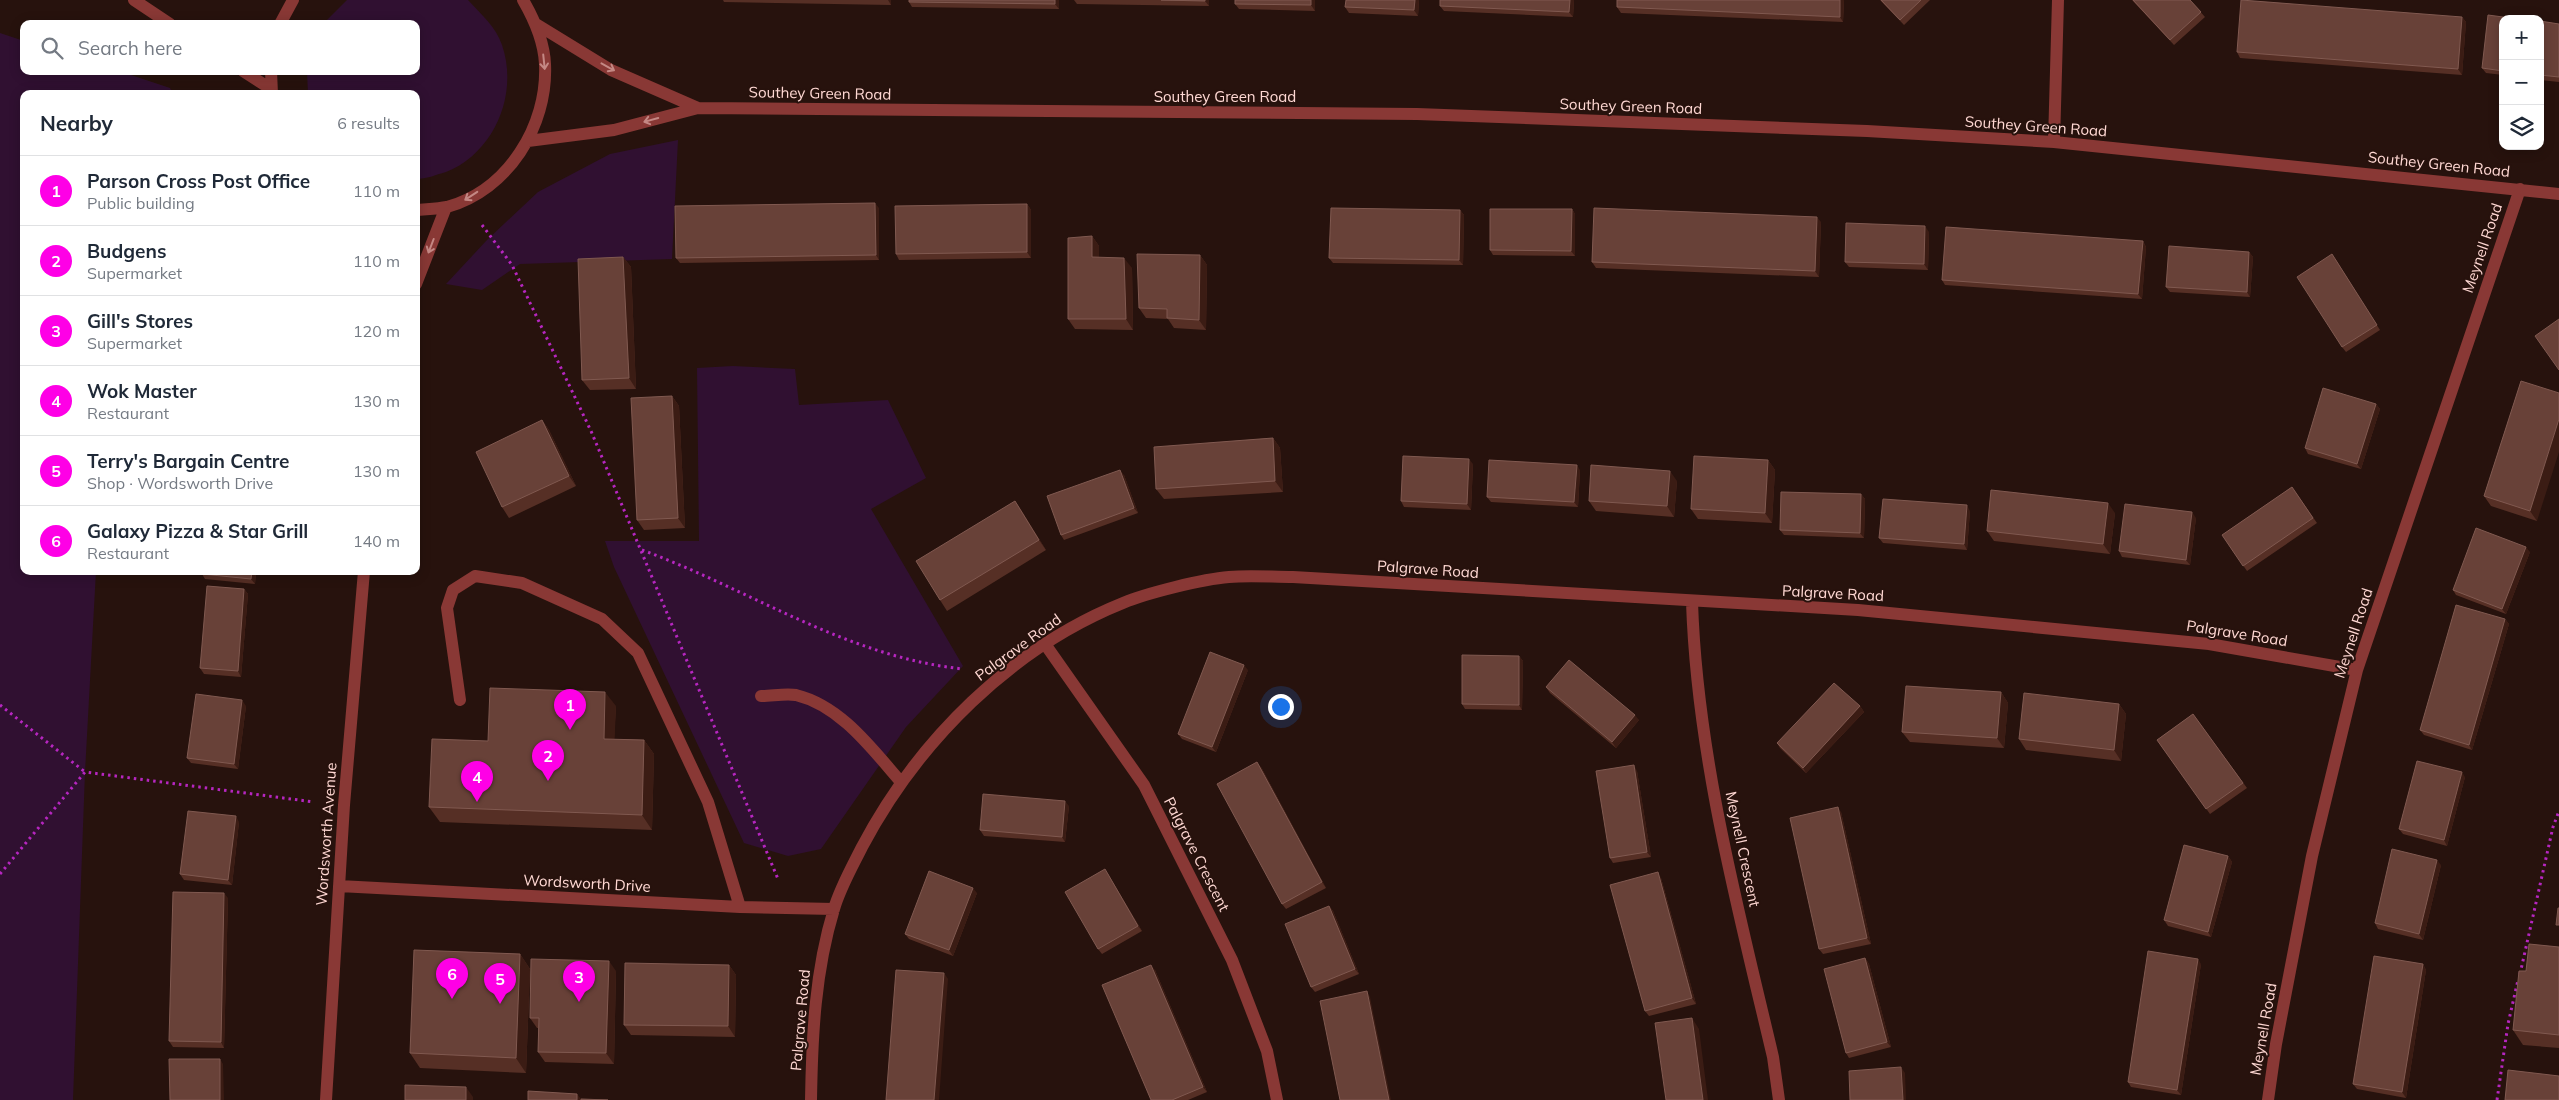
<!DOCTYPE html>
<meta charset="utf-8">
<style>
:root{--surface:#fff;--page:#f6f6f7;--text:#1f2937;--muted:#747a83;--line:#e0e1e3;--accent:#fe00e6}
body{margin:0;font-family:Mulish,sans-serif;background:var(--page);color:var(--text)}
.controls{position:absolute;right:15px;top:15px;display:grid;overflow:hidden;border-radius:10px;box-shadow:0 2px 12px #0003}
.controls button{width:45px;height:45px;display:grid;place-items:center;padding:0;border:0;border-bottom:1px solid var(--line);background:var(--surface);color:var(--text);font:25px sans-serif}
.you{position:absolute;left:1280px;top:706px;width:18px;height:18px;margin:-12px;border:4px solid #fff;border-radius:50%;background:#1a73e8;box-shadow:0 0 0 8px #1a73e833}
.badge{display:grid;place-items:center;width:32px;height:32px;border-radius:50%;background:var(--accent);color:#fff;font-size:16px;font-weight:700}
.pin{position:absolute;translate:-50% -41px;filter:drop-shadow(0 1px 2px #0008)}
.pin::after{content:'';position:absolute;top:26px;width:18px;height:15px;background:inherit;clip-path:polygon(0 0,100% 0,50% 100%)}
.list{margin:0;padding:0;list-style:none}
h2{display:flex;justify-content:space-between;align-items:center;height:65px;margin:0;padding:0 20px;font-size:21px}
h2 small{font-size:16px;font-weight:400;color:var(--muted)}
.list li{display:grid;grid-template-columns:32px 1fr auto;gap:15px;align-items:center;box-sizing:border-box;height:70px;padding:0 20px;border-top:1px solid var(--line)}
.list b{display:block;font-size:19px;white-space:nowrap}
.list p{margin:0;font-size:16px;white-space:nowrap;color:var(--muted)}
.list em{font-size:16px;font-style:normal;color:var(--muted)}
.icon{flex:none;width:28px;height:28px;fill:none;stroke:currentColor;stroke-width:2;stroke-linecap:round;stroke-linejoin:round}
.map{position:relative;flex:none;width:2559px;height:1100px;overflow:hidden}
.search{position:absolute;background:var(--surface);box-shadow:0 2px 12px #0003;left:20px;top:20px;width:400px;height:55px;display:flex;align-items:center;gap:12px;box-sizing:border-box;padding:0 18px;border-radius:10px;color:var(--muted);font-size:19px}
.panel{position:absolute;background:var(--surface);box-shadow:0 2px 12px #0003;left:20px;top:90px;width:400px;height:485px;border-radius:10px}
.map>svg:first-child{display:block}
.green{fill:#301031}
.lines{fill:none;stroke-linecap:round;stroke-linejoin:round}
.path{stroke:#b626c0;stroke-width:3;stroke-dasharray:2.5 4;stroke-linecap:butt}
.minor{stroke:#893835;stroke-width:12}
.wall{fill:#562f25}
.shaded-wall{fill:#3b1c14}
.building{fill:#684138;stroke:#805950}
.oneway{stroke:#c48884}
.labels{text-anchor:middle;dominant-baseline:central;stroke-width:4;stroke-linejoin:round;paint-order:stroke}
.street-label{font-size:15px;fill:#ffd8d3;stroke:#27120d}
</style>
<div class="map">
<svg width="2559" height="1100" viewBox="0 0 2559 1100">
<rect width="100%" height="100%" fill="#27120d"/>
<path class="green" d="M347,0H468C481,14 496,27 502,45C519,94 494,153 446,172C435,175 427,179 416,179V94H308L307,71H416V24H323Z
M0,33L24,41V71H119L170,88L173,94H24V571H96L85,772L73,1100H0Z
M678,140L672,259L520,264L482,290L446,284L487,240L538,192L610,154Z
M733,366L795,369L799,405L888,400L926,478L871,509L963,666L906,727L821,849L788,856L744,843L614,567L605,541H699L697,368Z"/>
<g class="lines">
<path class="path" d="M482,225L512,265L591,431L778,879
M642,550C749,589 847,657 963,669
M0,705L85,772
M0,874L85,772L314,802
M2520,974L2553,827L2559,811
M2497,1100L2508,1024L2518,980"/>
<path class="minor" d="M134,0L170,24
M280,24L293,0
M536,24L611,70L698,108
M243,71L271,89
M271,71L272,94
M528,141L614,130L698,108L1417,114L1867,131L2054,142L2559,194
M2054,142L2058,0
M416,210C426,209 437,209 447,207C508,190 548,126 545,64C544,41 534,19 523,0
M416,284L446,207
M1692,602C1697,756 1738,908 1773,1057L1779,1100
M1045,644L1144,785L1232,960L1267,1051L1277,1100
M761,696C772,696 786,693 796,695C841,706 872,749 901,782
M460,700L447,608L453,590L475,576L522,583L602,619L638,653L708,802L740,907
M339,886L740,907L834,909
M326,1100L344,805L364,571
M811,1100C812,1036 815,971 834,909C840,888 852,867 862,847C918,741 1011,648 1123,603C1147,593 1203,579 1229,577C1250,575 1272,577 1293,577L1858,610L2209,644L2357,670
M2268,1100L2276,1044L2312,856L2357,670L2520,189"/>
</g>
<path class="wall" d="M723,0H891V5L724,2Z
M909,0H1059V9L912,7L909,2Z
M1074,0H1209V6L1077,4Z
M1315,0V11L1239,9L1235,4Z
M1419,0L1418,16L1349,13L1345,7Z
M1440,0H1574L1573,17L1444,11L1440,6Z
M1844,0L1843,22L1621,13L1617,7Z
M1880,0H1930L1904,25Z
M2132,0H2190L2205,17L2174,45Z
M2462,17L2466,22L2462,75L2240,58L2237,52Z
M2503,19V75L2486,73L2482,68Z
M2540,21L2559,24V82L2540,80Z
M1027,204L1031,210V258L899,260L896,254Z
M879,208V260L680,263L676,258Z
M1572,209L1575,214V256L1493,255L1490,250Z
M1460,210L1464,215L1463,265L1333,263L1329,258Z
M1821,222L1819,277L1596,268L1592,262Z
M1929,232L1928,270L1849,267L1845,262Z
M1092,236L1099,246V258L1132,268L1133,330L1075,329L1068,319Z
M2143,241L2146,247L2142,299L1945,285L1942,280Z
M2249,252L2253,257L2250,297L2170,292L2166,287Z
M1200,255L1207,265L1206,330L1174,328L1168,319L1146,318L1139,308Z
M623,257L631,267L636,389L590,390L582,380Z
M2336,260L2380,330L2346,352L2342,347Z
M2521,381L2537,521L2491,506L2484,496Z
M672,396L679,406L685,528L644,530L637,520Z
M2376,404L2380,409L2361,469L2308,454L2305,448Z
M542,420L549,430L576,486L509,518L502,507Z
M1273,438L1280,448L1283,492L1164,499L1156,489Z
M1768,460L1775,470L1772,523L1698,519L1691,509Z
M1473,464L1471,510L1404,507L1401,501Z
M1580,470L1578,507L1491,502L1487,497Z
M1124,475L1138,513L1064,540L1061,535Z
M1677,481L1674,517L1596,511L1589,501Z
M2292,487L2317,523L2247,571L2222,535Z
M1861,494L1865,499L1864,538L1784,535L1780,530Z
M1015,501L1046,550L947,611L940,600Z
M1970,511L1967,550L1883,543L1879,538Z
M2115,513L2110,554L1994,541L1987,531Z
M2196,518L2190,565L2122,557L2119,551Z
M2530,552L2506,614L2456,595L2453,590Z
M256,571L255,584L205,579L202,574Z
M244,589L248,594L241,677L204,674L200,668Z
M2505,619L2509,624L2472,750L2424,735L2420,730Z
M1519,656L1523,661L1522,710L1465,709L1462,704Z
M1248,670L1216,752L1182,739L1178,734Z
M1546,687L1639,720L1616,748L1550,693Z
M2001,692L2008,703L2004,748L1910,742L1902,732Z
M2119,704L2126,714L2121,761L2026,750L2019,739Z
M246,706L238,769L191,763L187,758Z
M616,706L614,739L644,740L654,754L652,830L440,822L429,807L488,741Z
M1860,706L1864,712L1806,773L1780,748L1777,743Z
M2193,714L2247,788L2210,814L2157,740Z
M1261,767L1326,888L1286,909L1282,904Z
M1637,771L1651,857L1613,863L1610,858Z
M2465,777L2447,846L2403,834L2399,829Z
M1069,806L1065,842L984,836L980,830Z
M1841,812L1871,944L1823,954L1819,949Z
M239,822L232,885L184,880L180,874Z
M2228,856L2232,862L2211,937L2168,926L2164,920Z
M2441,865L2423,940L2378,929L2375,923Z
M1108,874L1142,931L1102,954L1098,949Z
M1661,878L1696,1004L1649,1016L1645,1011Z
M977,893L953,956L909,939L905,934Z
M228,898L224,1048L173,1047L169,1041Z
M1329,906L1333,911L1359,974L1315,992L1311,987Z
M2559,947V1048L2523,1045L2513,1030L2526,971Z
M520,954L530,969L526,1073L420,1068L410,1053Z
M1865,958L1869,964L1891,1047L1849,1058L1846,1053Z
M2201,964L2181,1095L2131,1087L2128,1082Z
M2423,964L2426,970L2406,1098L2357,1089L2353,1084Z
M729,965L736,975L735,1037L631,1035L624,1025Z
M1155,970L1207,1092L1188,1100H1151Z
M616,971L614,1064L545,1062L538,1052V1028H537L530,1018Z"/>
<path class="shaded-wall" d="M888,0H891V5Z
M1055,0H1059V9L1055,4Z
M1205,0H1209V6L1205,1Z
M1311,0H1315V11L1311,5Z
M1415,0H1419L1418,16L1414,10Z
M1570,0H1574L1573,17L1569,12Z
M1840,0H1844L1843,22L1840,17Z
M2462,17L2466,22L2462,75L2458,69Z
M875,203L879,208V260L876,255Z
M1027,204L1031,210V258L1027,252Z
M1572,209L1575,214V256L1571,251Z
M1460,210L1464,215L1463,265L1459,260Z
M1817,217L1821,222L1819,277L1815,271Z
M1925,226L1929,232L1928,270L1924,264Z
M1092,236L1099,246V268L1092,257Z
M2143,241L2146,247L2142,299L2138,294Z
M2249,252L2253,257L2250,297L2247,292Z
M1200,255L1207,265L1206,330L1199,320Z
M623,257L631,267L636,389L629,378Z
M1124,258L1132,268L1133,330L1126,319Z
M672,396L679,406L685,528L678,518Z
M2376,404L2380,409L2361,469L2357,464Z
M2559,419V452L2537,521L2530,511Z
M542,420L549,430L576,486L569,476Z
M1273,438L1280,448L1283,492L1275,481Z
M1469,459L1473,464L1471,510L1467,504Z
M1768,460L1775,470L1772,523L1765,513Z
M1577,465L1580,470L1578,507L1574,502Z
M1120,470L1124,475L1138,513L1134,508Z
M1670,471L1677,481L1674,517L1667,506Z
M1861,494L1865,499L1864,538L1860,533Z
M1015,501L1022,511L1046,550L1039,540Z
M2108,503L2115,513L2110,554L2103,544Z
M1967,505L1970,511L1967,550L1964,544Z
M2192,512L2196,518L2190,565L2186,560Z
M2526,547L2530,552L2506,614L2502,609Z
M252,571H256L255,584L251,579Z
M244,589L248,594L241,677L238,671Z
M2505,619L2509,624L2472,750L2469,745Z
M1519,656L1523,661L1522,710L1519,705Z
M1244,665L1248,670L1216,752L1212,747Z
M605,692L616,706L614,753L604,739Z
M2001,692L2008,703L2004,748L1997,738Z
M242,700L246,706L238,769L234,764Z
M2119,704L2126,714L2121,761L2114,750Z
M1860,706L1864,712L1806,773L1803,768Z
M1635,715L1639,720L1616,748L1612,742Z
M644,740L654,754L652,830L642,815Z
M1257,762L1261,767L1326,888L1322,882Z
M1634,765L1637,771L1651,857L1647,852Z
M2462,772L2465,777L2447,846L2444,840Z
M1065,801L1069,806L1065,842L1062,837Z
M1838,807L1841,812L1871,944L1867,938Z
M236,816L239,822L232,885L228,880Z
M2228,856L2232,862L2211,937L2208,932Z
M2437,860L2441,865L2423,940L2419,934Z
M1105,869L1108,874L1142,931L1138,926Z
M1658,872L1661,878L1696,1004L1692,998Z
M973,888L977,893L953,956L949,950Z
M224,893L228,898L224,1048L221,1042Z
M1329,906L1333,911L1359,974L1355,969Z
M520,954L530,969L526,1073L516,1058Z
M1865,958L1869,964L1891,1047L1887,1042Z
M2198,959L2201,964L2181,1095L2177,1090Z
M609,961L616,971L614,1064L606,1053Z
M2423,964L2426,970L2406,1098L2402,1092Z
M729,965L736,975L735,1037L728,1026Z
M1151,965L1155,970L1207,1092L1203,1087Z
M944,973L948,979L939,1100H934Z
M1367,991L1370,997L1391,1100H1389Z
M1692,1018L1699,1029L1708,1100H1703Z
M220,1059L223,1064L224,1100H220Z
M1901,1067L1905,1073L1906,1100H1903Z
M466,1087L473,1097V1100H466Z
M577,1094L582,1100H577Z"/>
<path class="building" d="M909,0H1055V4L909,2Z
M1161,0H1205V1Z
M1235,0H1311V5L1235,4Z
M1346,0H1415L1414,10L1345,7Z
M1440,0H1570L1569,12L1440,6Z
M1617,0H1840V17L1617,7Z
M1881,0H1921L1900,20Z
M2133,0H2190L2201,12L2170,40Z
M2241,0L2462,17L2458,69L2237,52Z
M2488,15L2518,19H2503V71L2482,68Z
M2540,21L2559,24V77L2540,75Z
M875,203L876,255L676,258L675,206Z
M1027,204V252L896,254L895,206Z
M1331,208L1460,210L1459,260L1329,258Z
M1594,208L1817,217L1815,271L1592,262Z
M1490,209H1572L1571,251L1490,250Z
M1846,223L1925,226L1924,264L1845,262Z
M1946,227L2143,241L2138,294L1942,280Z
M1092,236V257L1124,258L1126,319H1068V238Z
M2169,246L2249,252L2247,292L2166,287Z
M1137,254L1200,255L1199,320L1167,318V309L1139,308Z
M2332,254L2377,325L2342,347L2297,277Z
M623,257L629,378L582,380L578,259Z
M2559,319V370L2535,336Z
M2521,381L2559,393V419L2530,511L2484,496Z
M2323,388L2376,404L2357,464L2305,448Z
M672,396L678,518L637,520L631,398Z
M542,420L569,476L502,507L476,452Z
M1273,438L1275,481L1156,489L1154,447Z
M1403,456L1469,459L1467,504L1401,501Z
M1694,456L1768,460L1765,513L1691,509Z
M1489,460L1577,465L1574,502L1487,497Z
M1591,465L1670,471L1667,506L1589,501Z
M1120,470L1134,508L1061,535L1047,496Z
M2292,487L2313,518L2243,566L2222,535Z
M1991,490L2108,503L2103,544L1987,531Z
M1781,492L1861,494L1860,533L1780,530Z
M1883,499L1967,505L1964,544L1879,538Z
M1015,501L1039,540L940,600L916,561Z
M2125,504L2192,512L2186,560L2119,551Z
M2476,528L2526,547L2502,609L2453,590Z
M202,571H252L251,579L202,574Z
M207,586L244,589L238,671L200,668Z
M2456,605L2505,619L2469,745L2420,730Z
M1210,652L1244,665L1212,747L1178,734Z
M1462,655L1519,656V705L1462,704Z
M1569,660L1635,715L1612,742L1546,687Z
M1834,683L1860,706L1803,768L1777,743Z
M1906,686L2001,692L1997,738L1902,732Z
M490,688L605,692L604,739L644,740L642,815L429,807L432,739L488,741Z
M2024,693L2119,704L2114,750L2019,739Z
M196,694L242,700L234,764L187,758Z
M2193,714L2243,783L2206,809L2157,740Z
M2417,761L2462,772L2444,840L2399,829Z
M1257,762L1322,882L1282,904L1217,784Z
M1634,765L1647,852L1610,858L1596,771Z
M983,794L1065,801L1062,837L980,830Z
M1838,807L1867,938L1819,949L1790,818Z
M188,811L236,816L228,880L180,874Z
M2184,845L2228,856L2208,932L2164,920Z
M2392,849L2437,860L2419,934L2375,923Z
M1105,869L1138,926L1098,949L1065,892Z
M929,871L973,888L949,950L905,934Z
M1658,872L1692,998L1645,1011L1610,885Z
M173,892L224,893L221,1042L169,1041Z
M1329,906L1355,969L1311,987L1285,924Z
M2558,908H2559V925H2556Z
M2529,944L2559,947V1035L2513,1030L2519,971H2526Z
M414,950L520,954L516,1058L410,1053Z
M2148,951L2198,959L2177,1090L2128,1082Z
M2374,956L2423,964L2402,1092L2353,1084Z
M1865,958L1887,1042L1846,1053L1824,969Z
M531,959L609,961L606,1053L538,1052L539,1018H530Z
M625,963L729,965L728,1026L624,1025Z
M1151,965L1203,1087L1172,1100H1151L1102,985Z
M896,970L944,973L934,1100H886Z
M1367,991L1389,1100H1340L1320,1001Z
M1692,1018L1703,1100H1666L1655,1023Z
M169,1059H220V1100H170Z
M1901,1067L1903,1100H1850L1849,1071Z
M2508,1070L2559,1076V1100H2505Z
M405,1085L466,1087V1100H405Z
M528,1091L577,1094V1100H528Z
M581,1099L608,1100H581Z"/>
<defs><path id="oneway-shaft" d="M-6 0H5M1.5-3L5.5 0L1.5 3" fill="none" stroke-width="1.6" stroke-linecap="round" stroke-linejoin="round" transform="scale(1.25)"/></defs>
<g class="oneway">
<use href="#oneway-shaft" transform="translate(544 62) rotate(84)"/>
<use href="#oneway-shaft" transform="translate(608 67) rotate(29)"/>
<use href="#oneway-shaft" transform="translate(651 120) rotate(165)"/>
<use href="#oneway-shaft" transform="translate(471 196) rotate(147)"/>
<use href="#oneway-shaft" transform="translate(431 246) rotate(111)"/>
</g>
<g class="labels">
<g class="street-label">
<text transform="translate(820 93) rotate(1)">Southey Green Road</text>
<text x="1225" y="96">Southey Green Road</text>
<text transform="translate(1631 106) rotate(2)">Southey Green Road</text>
<text transform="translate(2036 126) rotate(4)">Southey Green Road</text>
<text transform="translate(2439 164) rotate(6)">Southey Green Road</text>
<text transform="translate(2482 248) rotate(-71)">Meynell Road</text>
<text transform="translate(1428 569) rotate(4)">Palgrave Road</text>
<text transform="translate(1833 593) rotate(3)">Palgrave Road</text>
<text transform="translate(2237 633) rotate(9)">Palgrave Road</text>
<text transform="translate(2353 633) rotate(-72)">Meynell Road</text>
<text transform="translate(1018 647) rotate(-36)">Palgrave Road</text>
<text transform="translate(326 834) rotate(-86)">Wordsworth Avenue</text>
<text transform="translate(1743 849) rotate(78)">Meynell Crescent</text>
<text transform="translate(1197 854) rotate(63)">Palgrave Crescent</text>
<text transform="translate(587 883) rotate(3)">Wordsworth Drive</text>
<text transform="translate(800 1020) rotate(-85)">Palgrave Road</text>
<text transform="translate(2263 1029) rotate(-80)">Meynell Road</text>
</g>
</g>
</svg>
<div class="controls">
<button>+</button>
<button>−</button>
<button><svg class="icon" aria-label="layers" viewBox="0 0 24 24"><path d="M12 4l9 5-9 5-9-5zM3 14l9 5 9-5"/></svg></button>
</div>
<div class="you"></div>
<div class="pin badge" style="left:570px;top:730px">1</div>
<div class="pin badge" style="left:548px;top:781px">2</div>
<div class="pin badge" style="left:579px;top:1002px">3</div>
<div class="pin badge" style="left:477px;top:802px">4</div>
<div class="pin badge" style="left:500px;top:1004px">5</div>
<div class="pin badge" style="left:452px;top:999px">6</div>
<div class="search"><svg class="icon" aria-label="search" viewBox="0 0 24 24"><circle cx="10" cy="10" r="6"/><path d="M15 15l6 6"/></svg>Search here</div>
<section class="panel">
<h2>Nearby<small>6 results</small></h2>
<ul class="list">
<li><span class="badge">1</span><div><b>Parson Cross Post Office</b><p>Public building</p></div><em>110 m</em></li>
<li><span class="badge">2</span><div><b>Budgens</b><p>Supermarket</p></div><em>110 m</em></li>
<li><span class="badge">3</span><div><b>Gill's Stores</b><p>Supermarket</p></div><em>120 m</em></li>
<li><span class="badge">4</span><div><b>Wok Master</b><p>Restaurant</p></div><em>130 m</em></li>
<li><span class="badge">5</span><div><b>Terry's Bargain Centre</b><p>Shop · Wordsworth Drive</p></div><em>130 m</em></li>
<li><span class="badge">6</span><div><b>Galaxy Pizza &amp; Star Grill</b><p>Restaurant</p></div><em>140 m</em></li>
</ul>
</section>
</div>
